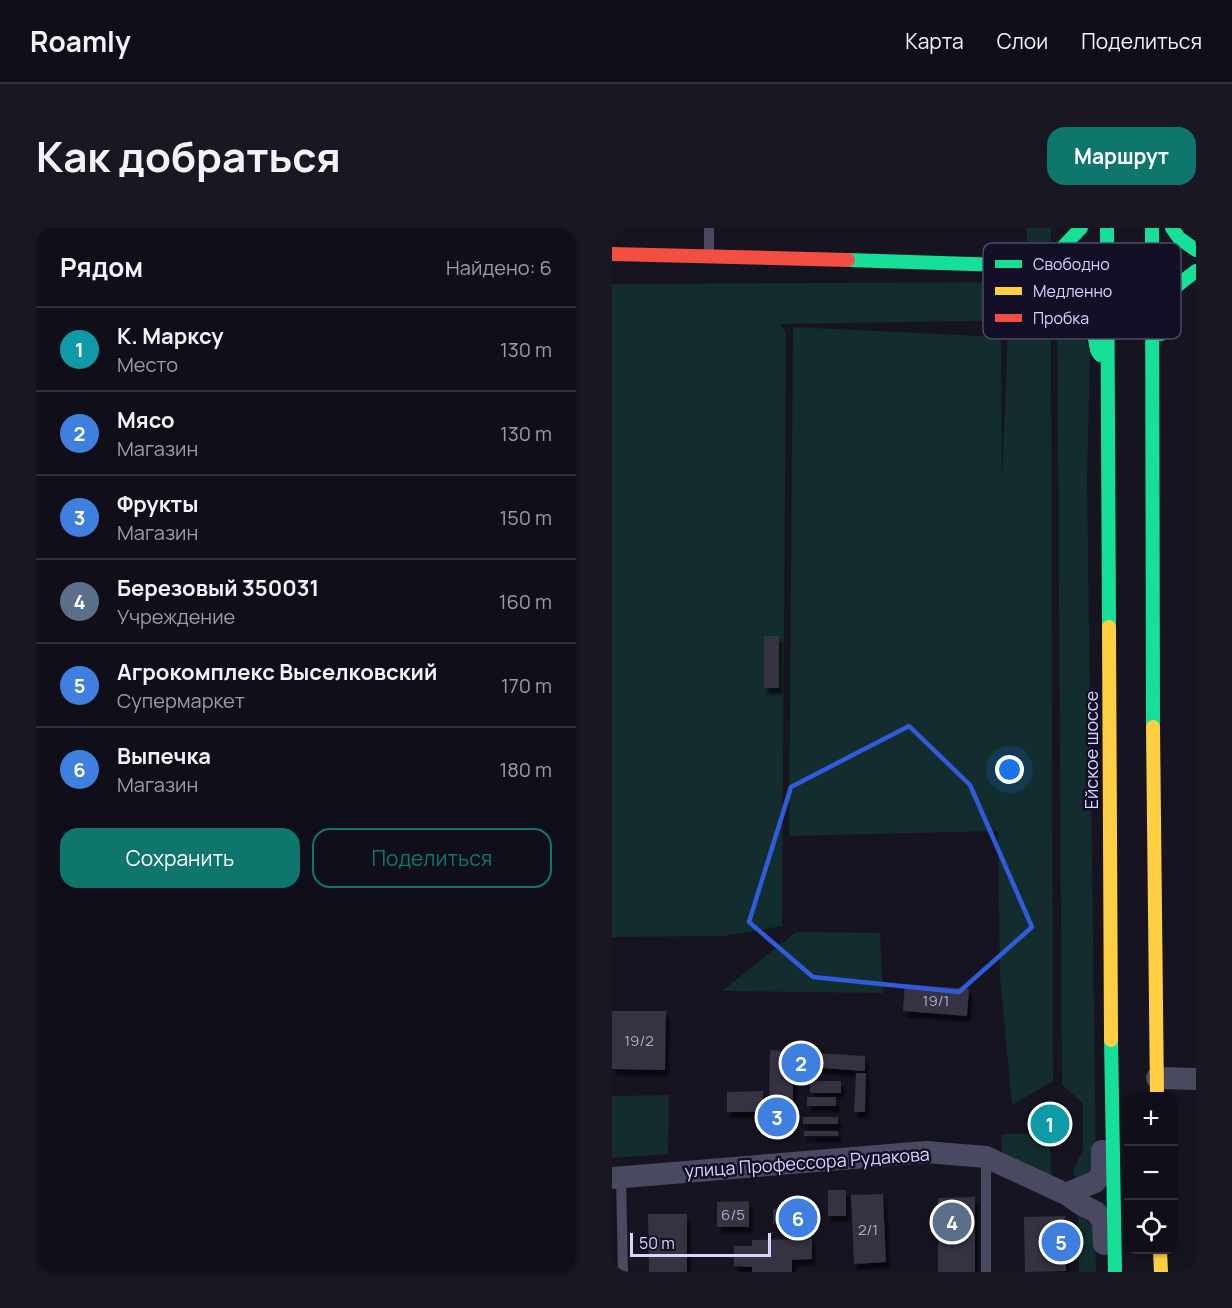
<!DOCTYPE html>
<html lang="ru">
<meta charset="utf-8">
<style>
:root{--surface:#100f19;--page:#191822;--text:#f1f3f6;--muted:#9c9ca2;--line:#302f38;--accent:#0f766e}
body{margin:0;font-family:Manrope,sans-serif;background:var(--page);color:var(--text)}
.controls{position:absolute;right:18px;bottom:18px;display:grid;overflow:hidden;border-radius:12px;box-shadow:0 2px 4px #0004}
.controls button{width:54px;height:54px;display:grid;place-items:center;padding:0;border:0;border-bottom:2px solid var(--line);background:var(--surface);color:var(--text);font:30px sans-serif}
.scale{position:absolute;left:18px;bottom:15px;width:141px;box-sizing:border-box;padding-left:6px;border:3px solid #d9d4ff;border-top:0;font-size:16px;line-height:21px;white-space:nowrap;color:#d9d4ff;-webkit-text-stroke:4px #130f26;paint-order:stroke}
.you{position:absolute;left:398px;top:542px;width:21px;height:21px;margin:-15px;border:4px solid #fff;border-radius:50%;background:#1a73e8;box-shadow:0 0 0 9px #1a73e833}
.badge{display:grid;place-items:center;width:39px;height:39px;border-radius:50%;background:var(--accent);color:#fff;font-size:20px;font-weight:700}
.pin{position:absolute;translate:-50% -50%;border:3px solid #fff;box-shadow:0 2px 6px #0006}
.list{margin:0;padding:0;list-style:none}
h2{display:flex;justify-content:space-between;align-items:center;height:78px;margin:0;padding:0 24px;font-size:26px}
h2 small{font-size:20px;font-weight:400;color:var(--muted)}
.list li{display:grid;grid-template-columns:39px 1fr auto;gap:18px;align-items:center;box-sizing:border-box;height:84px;padding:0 24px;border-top:2px solid var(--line)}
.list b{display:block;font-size:22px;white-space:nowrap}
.list p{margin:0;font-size:20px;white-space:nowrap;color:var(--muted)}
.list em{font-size:20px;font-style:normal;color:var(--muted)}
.actions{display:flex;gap:12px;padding:18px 24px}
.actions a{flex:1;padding:14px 0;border:2px solid var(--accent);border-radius:18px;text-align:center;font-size:21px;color:var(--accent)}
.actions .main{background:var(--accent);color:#fff}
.icon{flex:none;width:33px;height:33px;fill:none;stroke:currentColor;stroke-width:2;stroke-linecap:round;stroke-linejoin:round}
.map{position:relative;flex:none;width:584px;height:1044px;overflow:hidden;border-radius:18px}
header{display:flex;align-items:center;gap:36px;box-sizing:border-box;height:84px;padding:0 30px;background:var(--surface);border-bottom:2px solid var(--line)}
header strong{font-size:28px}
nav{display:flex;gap:33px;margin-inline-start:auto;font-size:21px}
.intro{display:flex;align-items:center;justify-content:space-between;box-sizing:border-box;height:144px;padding:0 36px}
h1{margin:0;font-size:42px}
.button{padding:15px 27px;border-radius:18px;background:var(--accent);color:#fff;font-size:21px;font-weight:700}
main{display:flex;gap:36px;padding:0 36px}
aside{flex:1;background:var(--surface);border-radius:18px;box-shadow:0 2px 4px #0004}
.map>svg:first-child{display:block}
.green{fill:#132c2d}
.building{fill:#343243;filter:url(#shadow)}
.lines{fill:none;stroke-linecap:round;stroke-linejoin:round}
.lane{stroke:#4a4962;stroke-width:10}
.street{stroke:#4a4962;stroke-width:22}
.fast{stroke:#16e098;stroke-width:14}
.slow{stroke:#ffcf43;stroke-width:14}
.jam{stroke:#f24e42;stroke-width:14}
.marked{fill:none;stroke:#305bdc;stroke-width:4.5;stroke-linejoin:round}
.labels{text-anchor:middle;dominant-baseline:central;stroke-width:5;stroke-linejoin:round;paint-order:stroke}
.number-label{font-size:15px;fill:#b0acd0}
.street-label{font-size:18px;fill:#d9d4ff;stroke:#130f26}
.key{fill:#130f26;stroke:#4e4a67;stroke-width:1.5}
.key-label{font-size:16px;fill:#d9d4ff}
</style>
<header>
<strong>Roamly</strong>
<nav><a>Карта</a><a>Слои</a><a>Поделиться</a></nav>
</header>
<div class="intro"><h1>Как добраться</h1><a class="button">Маршрут</a></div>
<main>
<aside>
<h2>Рядом<small>Найдено: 6</small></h2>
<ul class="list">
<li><span class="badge" style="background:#0f9aa8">1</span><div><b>К. Марксу</b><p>Место</p></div><em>130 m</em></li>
<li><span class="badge" style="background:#3f7fe0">2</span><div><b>Мясо</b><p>Магазин</p></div><em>130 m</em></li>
<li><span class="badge" style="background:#3f7fe0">3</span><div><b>Фрукты</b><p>Магазин</p></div><em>150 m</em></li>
<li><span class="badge" style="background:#5c6f8a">4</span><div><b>Березовый 350031</b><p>Учреждение</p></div><em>160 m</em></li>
<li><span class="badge" style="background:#3f7fe0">5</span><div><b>Агрокомплекс Выселковский</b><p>Супермаркет</p></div><em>170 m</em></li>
<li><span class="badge" style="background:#3f7fe0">6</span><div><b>Выпечка</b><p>Магазин</p></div><em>180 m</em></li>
</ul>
<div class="actions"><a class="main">Сохранить</a><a>Поделиться</a></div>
</aside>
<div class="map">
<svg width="584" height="1044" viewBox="0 0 584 1044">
<defs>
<filter id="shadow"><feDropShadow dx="3.5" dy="6" stdDeviation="1.5" flood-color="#0009"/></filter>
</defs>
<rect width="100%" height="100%" fill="#161421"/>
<path class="green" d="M415,0H439V14L415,21Z
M416,54V92L168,96L174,105L170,698L111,708L0,709V56Z
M445,58L464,75L478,125L475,250L484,936L475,949L465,953L461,944L471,921V875L450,857Z
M181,99L389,109L390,253L396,101L439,100L441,853L400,877L388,749L386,603L177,608Z
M184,704L268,705L271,765L110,763Z
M57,867L56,926L0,930V868Z
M438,905L439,949L390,924L389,906Z
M466,986L477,994L483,1003L484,1044H467Z"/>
<path class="building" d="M152,408H167V460H152Z
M293,756L357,761L355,788L291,783Z
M0,783H54L53,842L0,841Z
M158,822L253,828V843L181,838V876H157Z
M244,845H254L253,884H242Z
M198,853H229V865H198Z
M151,863V884H115V864Z
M195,869H224V878H195Z
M191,889H226V896H191Z
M192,903H226V908H192Z
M216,962H234V988H216Z
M271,966L274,1034L242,1036L239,967Z
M363,969V1044H326V970Z
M137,973V999H105V974Z
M161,981H201V996H161Z
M36,986H75V1044H37Z
M453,988L454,1043L413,1044L412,989Z
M200,1011V1031L180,1032V1044H140V1039L122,1038V1018H140V1012Z"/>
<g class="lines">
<path class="lane" d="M97,0V23
M374,929V1044
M9,949L11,1044"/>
<path class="street" d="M545,850L584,851
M0,950L314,924L374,929L454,966L470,977L484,984L491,994L492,1016
M454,966L483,954L490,946V923"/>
<path class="fast" d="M495,0L497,399
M540,0L541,499
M560,0L567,10L584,22
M236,32L422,38L452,52L470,68L479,90L485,122L488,127
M422,38L448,22L469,0
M549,106C549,67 554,66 584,43
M499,812L503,1044"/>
<path class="slow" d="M497,399L499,812
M541,499L545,868
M548,1022L549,1044"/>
<path class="jam" d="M0,26L236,32"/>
</g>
<path class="marked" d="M297,498L358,557L420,699L347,764L201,749L137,694L179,559Z"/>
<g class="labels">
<g class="number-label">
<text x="324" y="772">19/1</text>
<text x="27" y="812">19/2</text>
<text x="121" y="986">6/5</text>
<text x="256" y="1001">2/1</text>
</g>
<g class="street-label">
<text transform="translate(479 522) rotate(-90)">Ейское шоссе</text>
<text transform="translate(195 934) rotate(-4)">улица Профессора Рудакова</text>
</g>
</g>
<rect x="371" y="15" width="198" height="96" rx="9" class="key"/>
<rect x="383" y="32" width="27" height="8" fill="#16e098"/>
<rect x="383" y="59" width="27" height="8" fill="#ffcf43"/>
<rect x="383" y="86" width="27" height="8" fill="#f24e42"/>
<g class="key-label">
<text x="421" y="42">Свободно</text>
<text x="421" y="69">Медленно</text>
<text x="421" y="96">Пробка</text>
</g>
</svg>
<div class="controls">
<button>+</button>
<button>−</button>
<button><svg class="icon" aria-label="locate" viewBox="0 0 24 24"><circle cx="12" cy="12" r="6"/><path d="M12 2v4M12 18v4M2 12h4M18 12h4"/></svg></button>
</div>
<div class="scale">50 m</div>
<div class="you"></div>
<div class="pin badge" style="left:438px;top:896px;background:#0f9aa8">1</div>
<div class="pin badge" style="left:189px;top:835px;background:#3f7fe0">2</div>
<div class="pin badge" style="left:165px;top:889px;background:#3f7fe0">3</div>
<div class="pin badge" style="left:340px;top:994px;background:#5c6f8a">4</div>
<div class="pin badge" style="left:449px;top:1014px;background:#3f7fe0">5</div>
<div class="pin badge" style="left:186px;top:990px;background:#3f7fe0">6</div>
</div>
</main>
